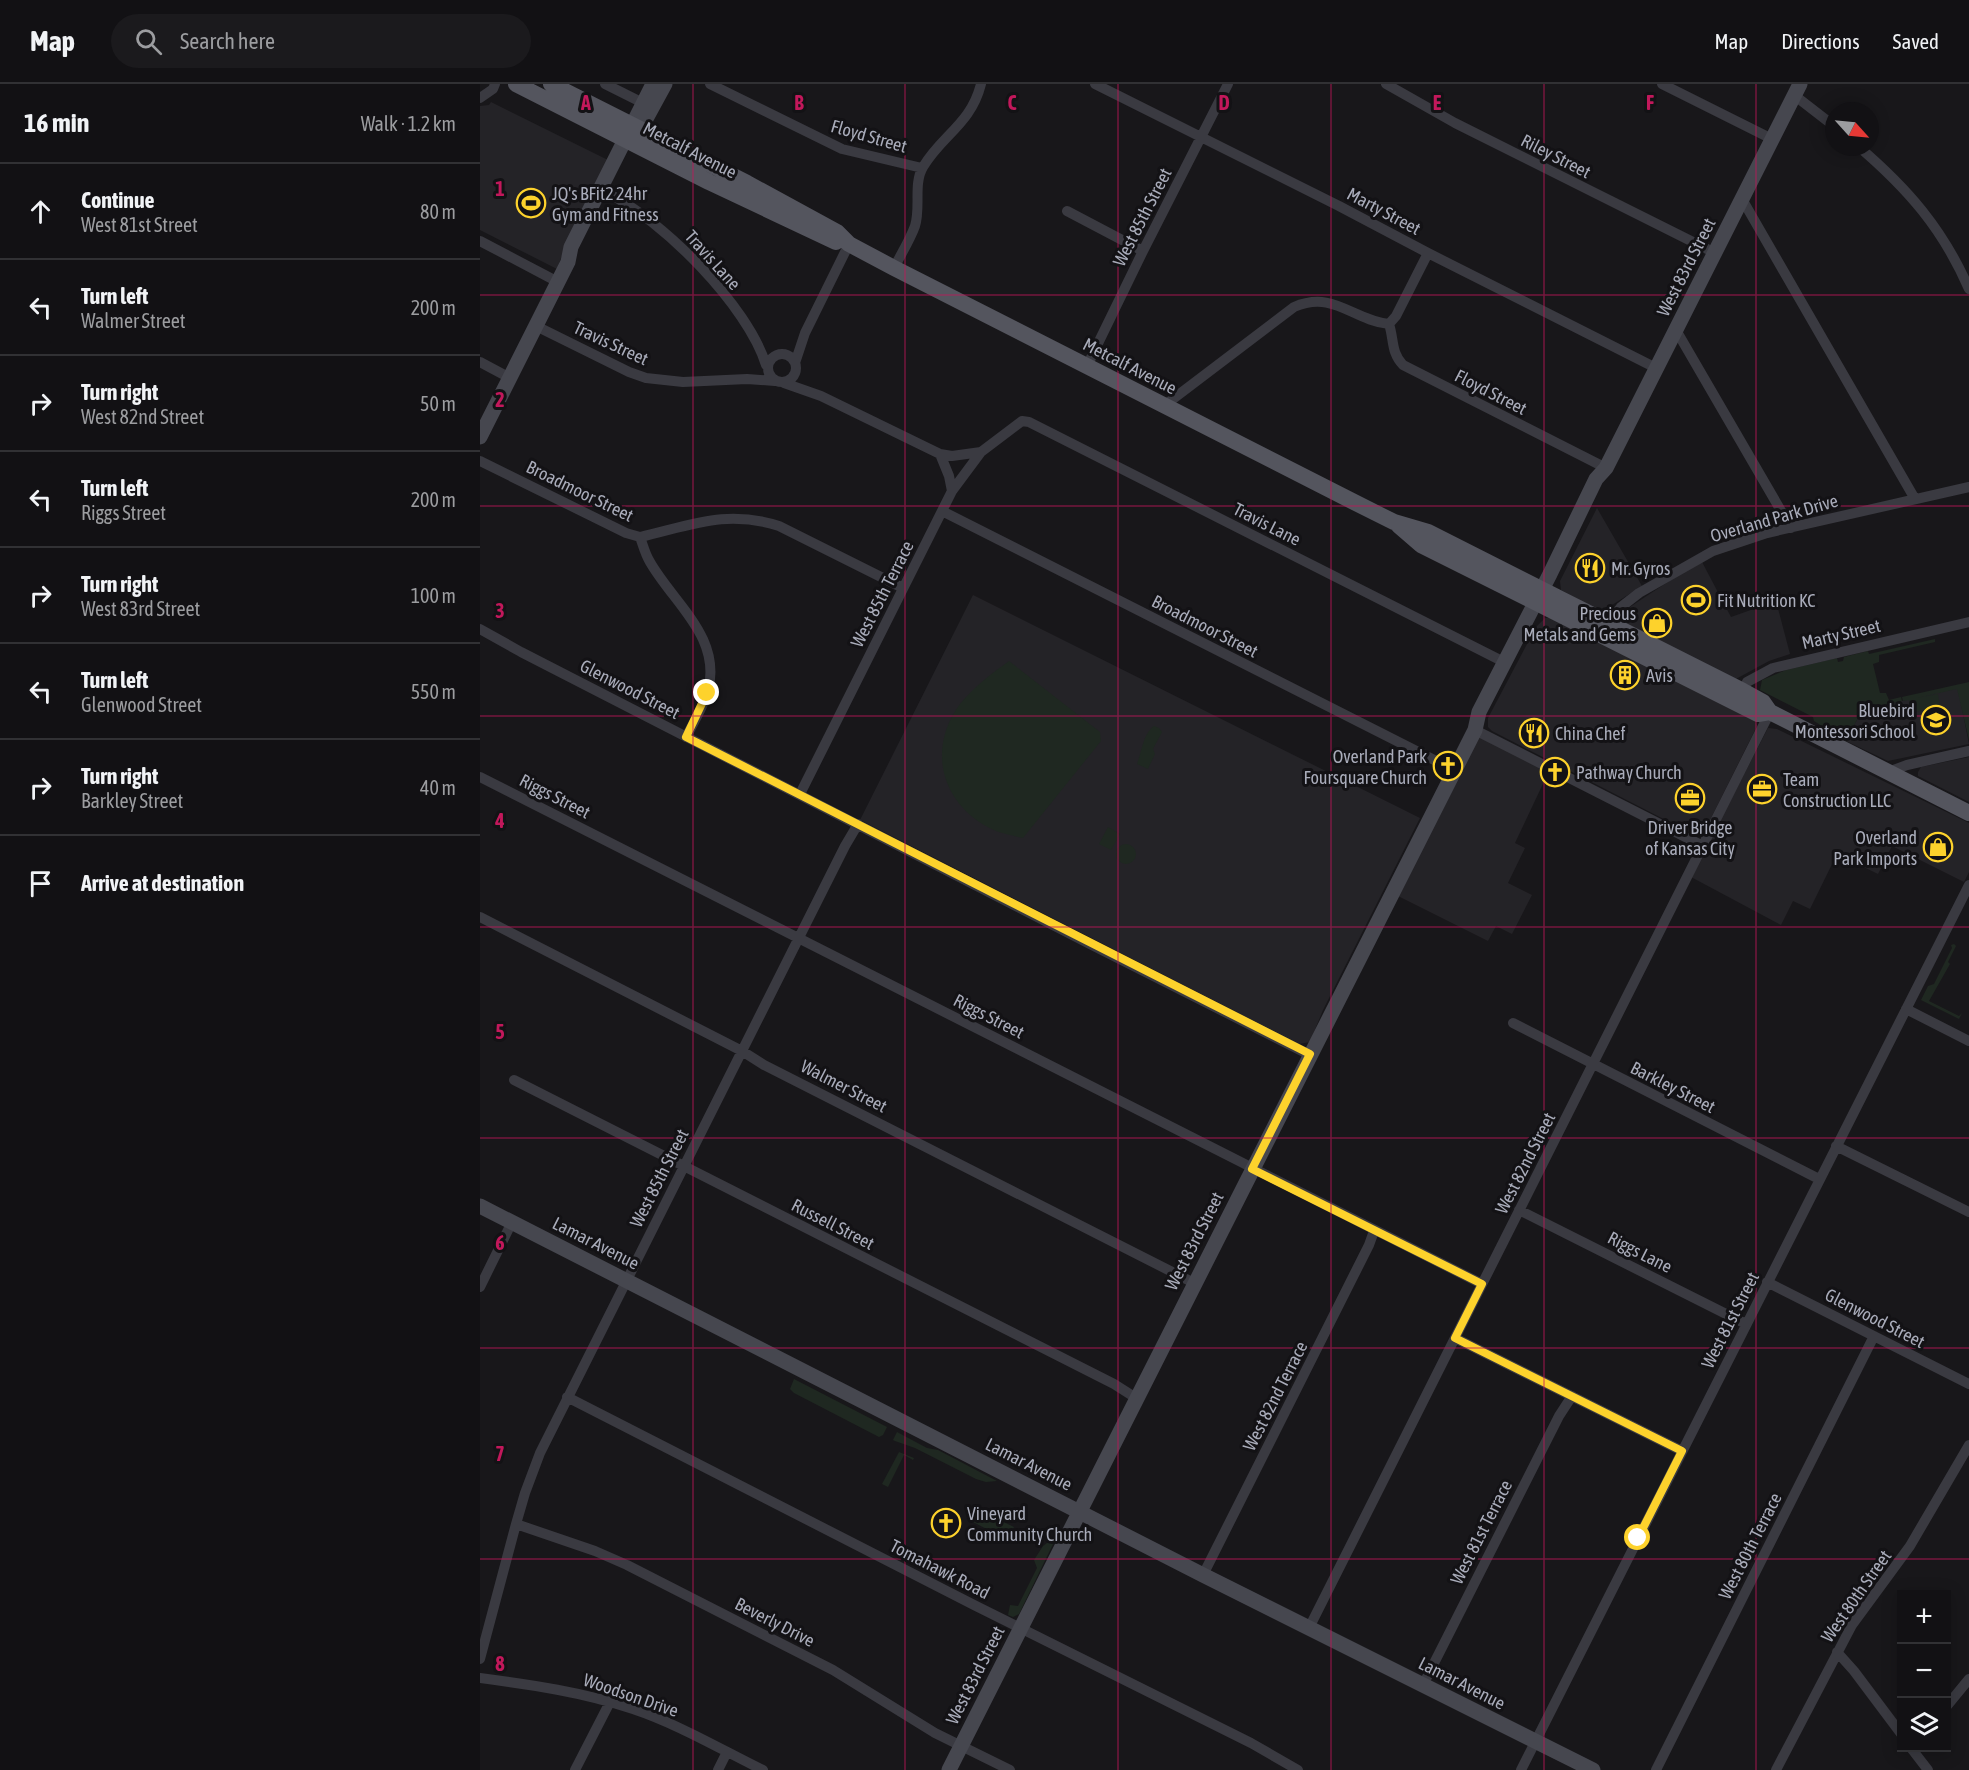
<!DOCTYPE html>
<meta charset="utf-8">
<style>
:root{--surface:#121114;--page:#1b1a1d;--text:#f1f3f6;--muted:#9c9da0;--line:#313134}
body{margin:0;font-family:"Asap Condensed",sans-serif;background:var(--page);color:var(--text)}
.controls{position:absolute;right:18px;bottom:18px;display:grid;overflow:hidden;border-radius:0px;box-shadow:0 3px 15px #0003}
.controls button{width:54px;height:54px;display:grid;place-items:center;padding:0;border:0;border-bottom:2px solid var(--line);background:var(--surface);color:var(--text);font:30px sans-serif}
.compass{position:absolute;left:1345px;top:18px;width:54px;height:54px;border-radius:50%;background:var(--surface);box-shadow:0 3px 15px #0003;rotate:117deg}
.stop{position:absolute;width:18px;height:18px;margin:-14px;border:4px solid #fdd22c;border-radius:50%;background:#fff}
.stop.end{background:#fdd22c;border-color:#fff;box-shadow:0 2px 6px #0008}
.list{margin:0;padding:0;list-style:none}
h2{display:flex;justify-content:space-between;align-items:center;height:78px;margin:0;padding:0 24px;font-size:26px}
h2 small{font-size:20px;font-weight:400;color:var(--muted)}
.list li{display:grid;grid-template-columns:39px 1fr auto;gap:18px;align-items:center;box-sizing:border-box;height:96px;padding:0 24px;border-top:2px solid var(--line)}
.list b{display:block;font-size:22px;white-space:nowrap}
.list p{margin:0;font-size:20px;white-space:nowrap;color:var(--muted)}
.list em{font-size:20px;font-style:normal;color:var(--muted)}
.icon{flex:none;width:33px;height:33px;fill:none;stroke:currentColor;stroke-width:2;stroke-linecap:round;stroke-linejoin:round}
.map{position:relative;flex:none;width:1489px;height:1686px;overflow:hidden}
header{display:flex;align-items:center;gap:36px;box-sizing:border-box;height:84px;padding:0 30px;background:var(--surface);border-bottom:2px solid var(--line)}
header strong{font-size:28px}
nav{display:flex;gap:33px;margin-inline-start:auto;font-size:21px}
.search{width:420px;height:54px;background:var(--page);display:flex;align-items:center;gap:15px;box-sizing:border-box;padding:0 21px;border-radius:33px;color:var(--muted);font-size:22px}
main{display:flex}
aside{flex:1;background:var(--surface)}
.map>svg:first-child{display:block}
.built{fill:#242327}
.green{fill:#1f2821}
.lines{fill:none;stroke-linecap:round;stroke-linejoin:round}
.street{stroke:#3a3a41;stroke-width:10}
.secondary{stroke:#46474f;stroke-width:15}
.primary{stroke:#54555e;stroke-width:16}
.route{stroke:#fdd22c;stroke-width:8}
.grid{fill:none;stroke:#c2185b;stroke-width:1.5;stroke-opacity:0.55}
.labels{text-anchor:middle;dominant-baseline:central;stroke-width:6;stroke-linejoin:round;paint-order:stroke}
.street-label{font-size:18px;fill:#a9acba;stroke:#131215}
.poi-label{font-size:18px;fill:#a9acba;stroke:#131215;text-anchor:start}
.grid-label{font-size:20px;text-anchor:middle;font-weight:bold;fill:#c2185b;stroke:#131215;stroke-width:6;stroke-linejoin:round;paint-order:stroke}
</style>
<header>
<strong>Map</strong>
<div class="search"><svg class="icon" aria-label="search" viewBox="0 0 24 24"><circle cx="10" cy="10" r="6"/><path d="M15 15l6 6"/></svg>Search here</div>
<nav><a>Map</a><a>Directions</a><a>Saved</a></nav>
</header>
<main>
<aside>
<h2>16 min<small>Walk · 1.2 km</small></h2>
<ul class="list">
<li><svg class="icon" aria-label="ahead" viewBox="0 0 24 24"><path d="M12 20V5M6 11l6-6 6 6"/></svg><div><b>Continue</b><p>West 81st Street</p></div><em>80 m</em></li>
<li><svg class="icon" aria-label="left" viewBox="0 0 24 24"><path d="M17 20v-9H6M10 6l-5 5 5 5"/></svg><div><b>Turn left</b><p>Walmer Street</p></div><em>200 m</em></li>
<li><svg class="icon" aria-label="right" viewBox="0 0 24 24"><path d="M7 20v-9h11M14 6l5 5-5 5"/></svg><div><b>Turn right</b><p>West 82nd Street</p></div><em>50 m</em></li>
<li><svg class="icon" aria-label="left" viewBox="0 0 24 24"><path d="M17 20v-9H6M10 6l-5 5 5 5"/></svg><div><b>Turn left</b><p>Riggs Street</p></div><em>200 m</em></li>
<li><svg class="icon" aria-label="right" viewBox="0 0 24 24"><path d="M7 20v-9h11M14 6l5 5-5 5"/></svg><div><b>Turn right</b><p>West 83rd Street</p></div><em>100 m</em></li>
<li><svg class="icon" aria-label="left" viewBox="0 0 24 24"><path d="M17 20v-9H6M10 6l-5 5 5 5"/></svg><div><b>Turn left</b><p>Glenwood Street</p></div><em>550 m</em></li>
<li><svg class="icon" aria-label="right" viewBox="0 0 24 24"><path d="M7 20v-9h11M14 6l5 5-5 5"/></svg><div><b>Turn right</b><p>Barkley Street</p></div><em>40 m</em></li>
<li><svg class="icon" aria-label="arrive" viewBox="0 0 24 24"><path d="M6 21V4h12l-3 4 3 4H6"/></svg><div><b>Arrive at destination</b></div></li>
</ul>
</aside>
<div class="map">
<svg width="1489" height="1686" viewBox="0 0 1489 1686">
<rect width="100%" height="100%" fill="#18171a"/>
<path class="built" d="M11,18L130,77L87,159L77,185L0,146V22L9,21Z
M1117,424L1162,502L1121,528L1081,506L1080,497Z
M1221,476L1251,533L1296,517L1310,570L1289,577L1254,596L1146,542L1143,537L1144,530L1150,523Z
M493,511L940,734L843,926L830,958L819,960L380,736Z
M1065,534H1071L1275,636L1277,642L1225,746L1222,748L1216,750L1209,748L1012,647L1008,643V634L1056,543Z
M1478,604L1489,660L1408,677L1366,657L1382,626Z
M1288,644L1297,645L1489,739V788L1484,798L1412,762L1398,790L1357,770L1330,825L1313,817L1301,841L1211,793Z
M999,653L1069,687L1035,759L1045,764L1028,799L1052,811L1032,850L1016,842L1008,857L916,811Z
M1489,673V718L1438,692V688L1441,683Z"/>
<path class="green" d="M1455,555V558L1399,571V578L1393,580L1400,609H1406L1409,616L1421,613L1422,617L1382,626L1366,657L1334,637L1333,633L1280,606L1282,596L1306,586L1357,574L1358,578L1363,577L1364,573L1388,567L1389,570Z
M529,577L620,648L621,657L543,754C534,752 525,750 516,747C463,724 445,667 480,620C494,603 511,590 529,577Z
M1489,598V656L1477,605L1437,614L1458,610L1460,622L1431,629L1429,616L1423,617L1422,613Z
M674,642L679,644L682,648L673,665L675,670L668,685L657,680C662,667 663,650 674,642Z
M628,743L640,750L631,766L619,760Z
M636 770a10 10 0 1 1 20 0a10 10 0 1 1-20 0Z
M1474,860L1476,862L1468,878L1470,880L1449,917L1479,932L1482,929L1479,935L1441,916L1448,902L1454,900L1472,864L1471,861Z
M314,1295L407,1343L403,1351L399,1353L314,1309L310,1305Z
M417,1348L447,1364L458,1366L517,1397L506,1398L496,1395L435,1364L415,1357L413,1356Z
M419,1368L434,1374L433,1376L424,1371L408,1403L402,1400Z
M499,1426L534,1443L528,1456L493,1438Z
M571,1456L574,1458L539,1530L533,1533L528,1531L530,1521L538,1522L557,1484L554,1476L563,1462Z"/>
<g class="lines">
<path class="street" d="M125,0L163,19
M230,0L362,65L442,84
M615,0L859,122L948,169L1176,284
M906,0L975,39L1235,169
M1182,0L1292,55
M1314,11L1354,42
M0,14L13,5L15,0
M1379,63C1428,105 1463,145 1489,205
M127,109C182,135 268,222 286,281
M1262,115L1435,415
M587,127L663,167
M0,157L78,198
M414,184C421,170 430,156 435,142C441,123 433,100 443,83C462,51 491,40 501,0
M909,240C914,255 911,269 923,281L1126,384
M909,240L916,232L948,169
M56,242L149,288L166,294L203,298L267,295L295,297
M1196,246L1311,444
M288 284a14 14 0 1 1 28 0a14 14 0 1 1-28 0Z
M0,278L30,294
M315,279L325,249L369,160
M607,282L663,167L748,0
M304,299L341,312L460,370L472,372L501,368
M685,321L814,223C854,206 872,236 909,240
M460,370L469,392L472,407
M0,377L146,449L160,453C212,441 246,425 299,442L423,504
M462,427L974,686
M160,453C163,461 165,470 170,478C194,520 242,553 228,607C223,623 214,638 206,653
M1128,539L1141,523L1159,509L1233,467L1287,449L1489,403
M0,545L41,568L610,860L830,971
M1261,612L1267,598L1293,584L1489,538
M995,646L1223,762
M1408,688L1427,681L1489,667
M0,693L1002,1200
M320,710L472,407L501,368L542,337L549,338L1024,578
M0,833L262,967L284,981L714,1199
M1426,925L1489,957
M1033,939L1339,1095
M34,996L634,1300L656,1314
M1356,1062L1489,1128
M1039,1126L1266,1240
M1287,1198L1489,1300
M0,1203L32,1138
M975,1254L1202,1367
M87,1313L496,1522L771,1659L818,1686
M36,1440L115,1467L147,1481L353,1586L455,1649L530,1686
M723,1491L889,1161L894,1147
M829,1544L1290,628
M1357,1568L1374,1587L1422,1651
M0,1575L36,1440L45,1409L60,1369L365,762L378,740
M0,1594C52,1601 103,1608 153,1625C198,1640 240,1665 283,1686
M943,1601L1079,1332L1092,1312
M1466,1623L1489,1595
M1431,1664L1448,1686
M95,1686L130,1618
M238,1686L247,1668
M1041,1686L1489,801
M1176,1686L1394,1252
M1296,1686L1372,1541L1430,1462L1489,1361"/>
<path class="secondary" d="M155,55L185,0
M0,353L88,178L91,163L173,0
M0,1122L723,1491L1113,1686
M469,1686L995,646L999,628L1070,490L1116,395L1126,384L1320,0"/>
<path class="primary" d="M36,0L229,98L356,158
M71,0L267,99L357,148L369,160L414,184L874,418L914,438L948,448L1263,607L1283,618L1290,628L1489,729
M919,442L941,461L1278,630L1290,628"/>
</g>
<g class="lines">
<path class="route" d="M227,609L206,653L830,970L772,1085L1002,1200L975,1254L1202,1367L1158,1454"/>
</g>
<path class="grid" d="M213,0V1686M425,0V1686M638,0V1686M851,0V1686M1064,0V1686M1276,0V1686M0,211H1489M0,422H1489M0,632H1489M0,843H1489M0,1054H1489M0,1264H1489M0,1475H1489"/>
<defs>
<g id="stadium-ring" transform="scale(1.5)"><circle r="9.5" fill="#131215" stroke="#fdd22c" stroke-width="1.5"/><path d="M0-5a6.5 5 0 1 0 0 10a6.5 5 0 1 0 0-10ZM-3.5-1.8h7v3.6h-7Z" fill="#fdd22c"/></g>
<g id="restaurant-ring" transform="scale(1.5)"><circle r="9.5" fill="#131215" stroke="#fdd22c" stroke-width="1.5"/><path d="M-5-6h1v4h1v-4h1v4h1v-4h1v5L-1.5 .5V6h-2V.5L-5-1ZM5-6V6H3V1.5H1.5Q1.5-4 5-6Z" fill="#fdd22c"/></g>
<g id="shop-ring" transform="scale(1.5)"><circle r="9.5" fill="#131215" stroke="#fdd22c" stroke-width="1.5"/><path d="M-5-2.5h2.3a2.7 3.5 0 0 1 5.4 0H5L5.5 6h-11ZM-1.5-2.5h3a1.5 2.3 0 0 0-3 0Z" fill="#fdd22c"/></g>
<g id="building-ring" transform="scale(1.5)"><circle r="9.5" fill="#131215" stroke="#fdd22c" stroke-width="1.5"/><path d="M-4-6H4V6H1V3H-1V6H-4ZM-2.5-4.3h1.7v1.8h-1.7ZM.8-4.3h1.7v1.8H.8ZM-2.5-1h1.7V.8h-1.7ZM.8-1h1.7V.8H.8Z" fill="#fdd22c"/></g>
<g id="school-ring" transform="scale(1.5)"><circle r="9.5" fill="#131215" stroke="#fdd22c" stroke-width="1.5"/><path d="M0-5L7-2L0 1L-7-2ZM-4 1L0 2.5L4 1V4Q0 6-4 4Z" fill="#fdd22c"/></g>
<g id="church-ring" transform="scale(1.5)"><circle r="9.5" fill="#131215" stroke="#fdd22c" stroke-width="1.5"/><path d="M-1.2-6h2.4v3.5h3.3v2.4h-3.3V6h-2.4V-.1h-3.3v-2.4h3.3Z" fill="#fdd22c"/></g>
<g id="office-ring" transform="scale(1.5)"><circle r="9.5" fill="#131215" stroke="#fdd22c" stroke-width="1.5"/><path d="M-6-3h4V-5.5h4V-3h4V5H-6ZM-1-4.5V-3h2v-1.5ZM-6 0V1H6V0Z" fill="#fdd22c"/></g>
</defs>
<g fill-rule="evenodd">
<use href="#stadium-ring" x="51" y="119"/>
<use href="#restaurant-ring" x="1110" y="484"/>
<use href="#stadium-ring" x="1216" y="516"/>
<use href="#shop-ring" x="1177" y="539"/>
<use href="#building-ring" x="1145" y="591"/>
<use href="#school-ring" x="1456" y="636"/>
<use href="#restaurant-ring" x="1054" y="649"/>
<use href="#church-ring" x="968" y="682"/>
<use href="#church-ring" x="1075" y="688"/>
<use href="#office-ring" x="1282" y="705"/>
<use href="#office-ring" x="1210" y="714"/>
<use href="#shop-ring" x="1458" y="763"/>
<use href="#church-ring" x="466" y="1439"/>
</g>
<g class="labels">
<g class="street-label">
<text transform="translate(389 52) rotate(16)">Floyd Street</text>
<text transform="translate(210 66) rotate(27)">Metcalf Avenue</text>
<text transform="translate(1076 72) rotate(27)">Riley Street</text>
<text transform="translate(904 127) rotate(28)">Marty Street</text>
<text transform="translate(662 133) rotate(-63)">West 85th Street</text>
<text transform="translate(233 176) rotate(48)">Travis Lane</text>
<text transform="translate(1206 183) rotate(-63)">West 83rd Street</text>
<text transform="translate(131 259) rotate(25)">Travis Street</text>
<text transform="translate(650 282) rotate(27)">Metcalf Avenue</text>
<text transform="translate(1011 308) rotate(27)">Floyd Street</text>
<text transform="translate(100 407) rotate(26)">Broadmoor Street</text>
<text transform="translate(1294 434) rotate(-16)">Overland Park Drive</text>
<text transform="translate(787 440) rotate(27)">Travis Lane</text>
<text transform="translate(402 510) rotate(-63)">West 85th Terrace</text>
<text transform="translate(725 542) rotate(27)">Broadmoor Street</text>
<text transform="translate(1361 550) rotate(-13)">Marty Street</text>
<text transform="translate(150 605) rotate(27)">Glenwood Street</text>
<text transform="translate(75 712) rotate(27)">Riggs Street</text>
<text transform="translate(509 932) rotate(27)">Riggs Street</text>
<text transform="translate(364 1002) rotate(27)">Walmer Street</text>
<text transform="translate(1193 1003) rotate(27)">Barkley Street</text>
<text transform="translate(1045 1079) rotate(-63)">West 82nd Street</text>
<text transform="translate(179 1094) rotate(-63)">West 85th Street</text>
<text transform="translate(353 1140) rotate(27)">Russell Street</text>
<text transform="translate(714 1157) rotate(-63)">West 83rd Street</text>
<text transform="translate(116 1159) rotate(27)">Lamar Avenue</text>
<text transform="translate(1160 1168) rotate(27)">Riggs Lane</text>
<text transform="translate(1395 1234) rotate(27)">Glenwood Street</text>
<text transform="translate(1250 1236) rotate(-63)">West 81st Street</text>
<text transform="translate(795 1312) rotate(-63)">West 82nd Terrace</text>
<text transform="translate(549 1380) rotate(27)">Lamar Avenue</text>
<text transform="translate(1001 1448) rotate(-63)">West 81st Terrace</text>
<text transform="translate(1270 1462) rotate(-63)">West 80th Terrace</text>
<text transform="translate(460 1485) rotate(27)">Tomahawk Road</text>
<text transform="translate(1376 1512) rotate(-55)">West 80th Street</text>
<text transform="translate(295 1538) rotate(27)">Beverly Drive</text>
<text transform="translate(495 1591) rotate(-63)">West 83rd Street</text>
<text transform="translate(982 1599) rotate(27)">Lamar Avenue</text>
<text transform="translate(151 1611) rotate(19)">Woodson Drive</text>
</g>
<g class="poi-label">
<text x="72" y="109">JQ's BFit2 24hr<tspan x="72" dy="21">Gym and Fitness</tspan></text>
<text x="1131" y="484">Mr. Gyros</text>
<text x="1237" y="516">Fit Nutrition KC</text>
<text x="1156" y="529" text-anchor="end">Precious<tspan x="1156" dy="21">Metals and Gems</tspan></text>
<text x="1166" y="591">Avis</text>
<text x="1435" y="626" text-anchor="end">Bluebird<tspan x="1435" dy="21">Montessori School</tspan></text>
<text x="1075" y="649">China Chef</text>
<text x="947" y="672" text-anchor="end">Overland Park<tspan x="947" dy="21">Foursquare Church</tspan></text>
<text x="1096" y="688">Pathway Church</text>
<text x="1303" y="695">Team<tspan x="1303" dy="21">Construction LLC</tspan></text>
<text x="1210" y="743" text-anchor="middle">Driver Bridge<tspan x="1210" dy="21">of Kansas City</tspan></text>
<text x="1437" y="753" text-anchor="end">Overland<tspan x="1437" dy="21">Park Imports</tspan></text>
<text x="487" y="1429">Vineyard<tspan x="487" dy="21">Community Church</tspan></text>
</g>
</g>
<g class="grid-label">
<text x="106" y="26">A</text>
<text x="319" y="26">B</text>
<text x="532" y="26">C</text>
<text x="744" y="26">D</text>
<text x="957" y="26">E</text>
<text x="1170" y="26">F</text>
<text x="20" y="112">1</text>
<text x="20" y="323">2</text>
<text x="20" y="534">3</text>
<text x="20" y="744">4</text>
<text x="20" y="955">5</text>
<text x="20" y="1166">6</text>
<text x="20" y="1377">7</text>
<text x="20" y="1587">8</text>
</g>
</svg>
<div class="controls">
<button>+</button>
<button>−</button>
<button><svg class="icon" aria-label="layers" viewBox="0 0 24 24"><path d="M12 4l9 5-9 5-9-5zM3 14l9 5 9-5"/></svg></button>
</div>
<svg class="compass" viewBox="-18 -18 36 36"><path d="M0-13l5 13h-10z" fill="#e53935"/><path d="M0 13l5-13h-10z" fill="#9c9da0"/></svg>
<div class="stop" style="left:1158px;top:1454px"></div>
<div class="stop end" style="left:227px;top:609px"></div>
</div>
</main>
